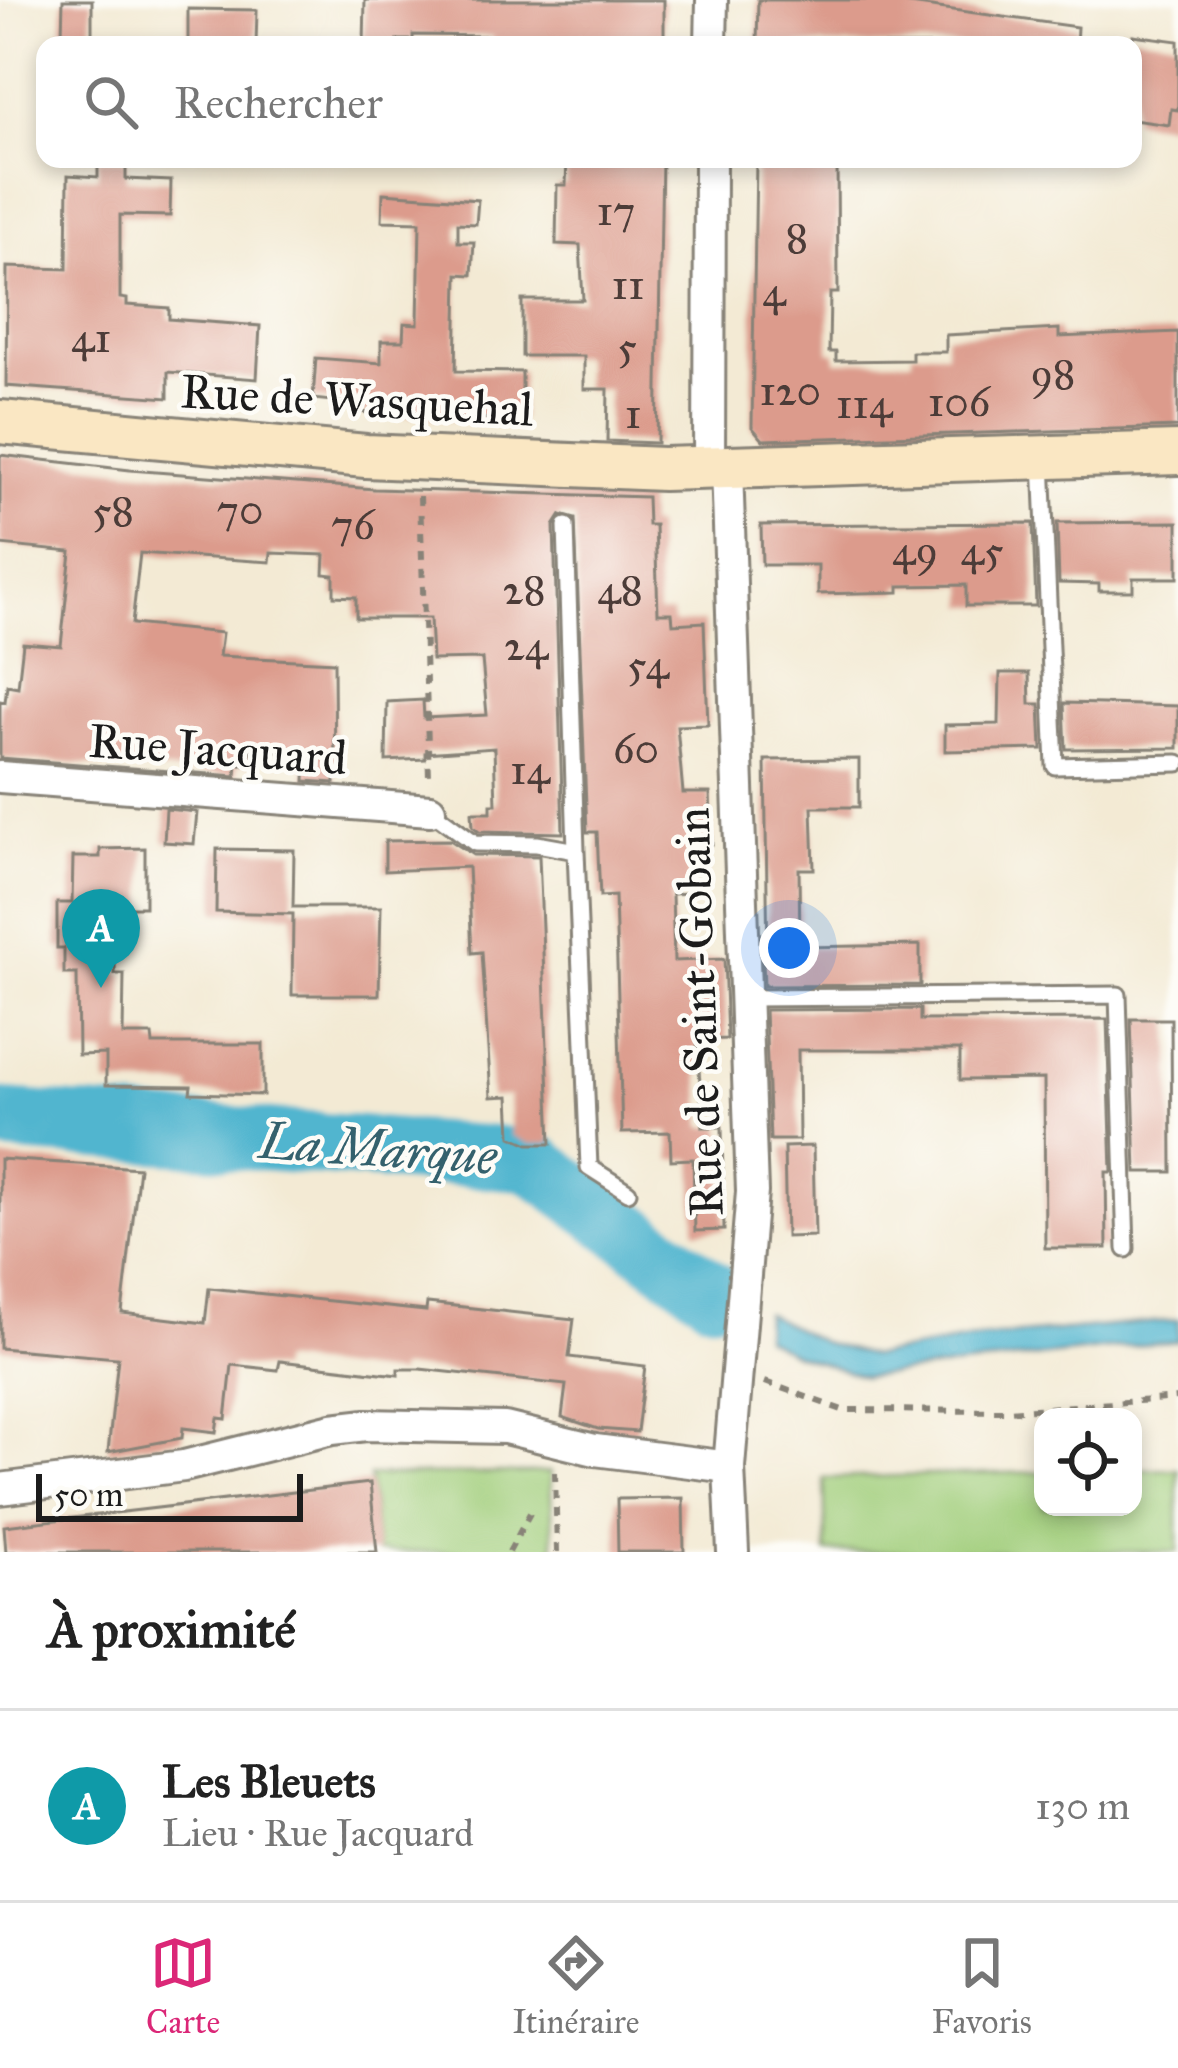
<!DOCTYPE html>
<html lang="fr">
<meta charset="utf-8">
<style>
:root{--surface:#fff;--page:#f6f6f6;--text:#222;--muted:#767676;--line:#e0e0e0;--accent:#db2777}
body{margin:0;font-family:"IM FELL Great Primer",serif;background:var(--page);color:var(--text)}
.controls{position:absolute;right:36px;bottom:36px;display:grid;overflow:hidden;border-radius:24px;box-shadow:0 6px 18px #0003}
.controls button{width:108px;height:108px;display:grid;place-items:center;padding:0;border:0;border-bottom:3px solid var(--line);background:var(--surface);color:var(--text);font:60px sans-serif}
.scale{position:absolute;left:36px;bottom:30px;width:267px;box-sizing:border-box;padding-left:12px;border:6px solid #1c1c1c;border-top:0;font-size:33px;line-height:42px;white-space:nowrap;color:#1c1c1c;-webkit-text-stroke:9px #fdfcf7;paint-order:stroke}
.you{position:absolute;left:789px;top:948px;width:42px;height:42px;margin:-30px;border:9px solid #fff;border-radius:50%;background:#1a73e8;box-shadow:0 0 0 18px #1a73e833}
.badge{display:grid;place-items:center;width:78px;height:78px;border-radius:50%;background:var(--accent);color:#fff;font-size:39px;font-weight:700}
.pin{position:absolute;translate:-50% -99px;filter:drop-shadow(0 3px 6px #0008)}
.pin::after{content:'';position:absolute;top:63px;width:42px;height:36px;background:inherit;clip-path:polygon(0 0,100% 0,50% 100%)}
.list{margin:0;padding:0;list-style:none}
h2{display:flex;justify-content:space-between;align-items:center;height:156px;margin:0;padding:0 48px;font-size:51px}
h2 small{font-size:39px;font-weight:400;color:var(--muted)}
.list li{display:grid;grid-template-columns:78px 1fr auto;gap:36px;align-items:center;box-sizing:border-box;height:192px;padding:0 48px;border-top:3px solid var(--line)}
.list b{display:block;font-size:45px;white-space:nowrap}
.list p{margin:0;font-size:39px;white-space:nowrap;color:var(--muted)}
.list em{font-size:39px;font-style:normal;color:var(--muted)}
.icon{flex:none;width:66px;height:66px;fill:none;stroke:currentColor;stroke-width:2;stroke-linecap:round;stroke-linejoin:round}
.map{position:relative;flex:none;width:1178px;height:1552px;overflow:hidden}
.search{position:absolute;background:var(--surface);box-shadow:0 6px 18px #0003;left:36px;right:36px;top:36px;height:132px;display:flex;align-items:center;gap:30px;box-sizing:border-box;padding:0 42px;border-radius:24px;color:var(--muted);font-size:45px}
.sheet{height:348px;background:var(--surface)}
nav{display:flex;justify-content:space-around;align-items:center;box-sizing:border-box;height:168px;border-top:3px solid var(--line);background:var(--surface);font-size:33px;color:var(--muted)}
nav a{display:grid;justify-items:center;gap:6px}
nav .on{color:var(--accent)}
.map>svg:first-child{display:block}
.green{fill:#a1ce7c;stroke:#5e754c;stroke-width:3}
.water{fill:#51b5cf;stroke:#366876;stroke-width:3}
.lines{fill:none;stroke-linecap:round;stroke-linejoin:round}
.river{stroke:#51b5cf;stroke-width:63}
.building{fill:#dc9b8c}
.lane-casing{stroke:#888378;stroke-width:21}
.street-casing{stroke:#888378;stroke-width:36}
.secondary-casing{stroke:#888378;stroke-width:48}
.path{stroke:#888378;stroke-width:6;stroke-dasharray:9 9;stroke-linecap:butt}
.lane{stroke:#fff;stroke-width:15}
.street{stroke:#fff;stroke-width:30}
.secondary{stroke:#fae7c3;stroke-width:42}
.labels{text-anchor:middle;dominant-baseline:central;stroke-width:9;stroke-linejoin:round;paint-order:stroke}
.number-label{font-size:42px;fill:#4c3c38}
.street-label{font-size:48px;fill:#1c1c1c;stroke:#fdfcf7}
.water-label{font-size:51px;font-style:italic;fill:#34616d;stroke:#fdfcf7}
</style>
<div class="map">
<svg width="1178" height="1552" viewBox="0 0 1178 1552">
<rect width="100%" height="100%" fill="#fdfcf7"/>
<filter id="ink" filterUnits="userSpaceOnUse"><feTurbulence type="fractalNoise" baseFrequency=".00833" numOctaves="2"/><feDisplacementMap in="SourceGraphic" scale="24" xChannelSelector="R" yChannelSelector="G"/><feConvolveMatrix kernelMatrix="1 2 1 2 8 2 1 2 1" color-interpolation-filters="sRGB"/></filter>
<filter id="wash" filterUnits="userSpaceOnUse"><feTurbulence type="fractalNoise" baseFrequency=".004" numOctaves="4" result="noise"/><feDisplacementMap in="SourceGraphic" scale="48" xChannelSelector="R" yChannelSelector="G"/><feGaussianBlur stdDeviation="2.7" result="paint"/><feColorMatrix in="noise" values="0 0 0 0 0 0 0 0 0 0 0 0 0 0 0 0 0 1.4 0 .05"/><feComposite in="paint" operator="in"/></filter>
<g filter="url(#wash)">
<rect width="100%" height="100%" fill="#f3ead4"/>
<path class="green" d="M1178,1469V1552H826L824,1478L1043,1472V1507H1133V1470Z
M550,1472L554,1552H377L369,1476Z"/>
<path class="water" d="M765,1313L822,1342L872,1356L987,1337L1178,1320V1341L864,1377L795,1354L764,1337Z"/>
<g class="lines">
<path class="river" d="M0,1120L529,1160L713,1293"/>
</g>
<g id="blocks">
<path class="building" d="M63,0H92V36L62,35Z
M365,0H664V45H492V36L413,35V40H397V45H364Z
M758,0H881L1077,27L1076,45H757Z
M188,9L257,10L256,45H188Z
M1133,35L1178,41V110L1171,109L1169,125L1133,120Z
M98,159L126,160V179L171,181L170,216L120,215V298L127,299V305L169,308V319L260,326L257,379L168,372V398L6,386L7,267L67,269L68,175L98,177Z
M567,159H662L657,443L607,441L608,389H584V356H522V300H583L580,245L556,244L557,185H566Z
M756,159L837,161L838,293H830L829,352H836V361L912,360V352H946V335L1059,329V337L1178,332V427L763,440L752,427Z
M383,193L478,200L476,224L458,223V242H474L472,275L458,274L456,371L522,372V418L455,419L359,412V404L313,399L316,358L381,363V341H403L404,323L418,324L420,222L382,221Z
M0,455L130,470L374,489L647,497L648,525H655L658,613H672L673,624L704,622L708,725L677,726L683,793H710L712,844L688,845L690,893L672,894L674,961L724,959L727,1039L697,1040L703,1127H722L724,1230L695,1231L693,1159L671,1160L670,1132L622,1133L615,896L600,897L597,832H587L575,519L561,515L554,526L563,833L479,831L473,826L472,812H491V804H496L494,748L425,753V759L386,761L387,702L423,700L424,718L487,715L482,659L432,660L430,618H356V597L334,596V575L324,574L325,555L271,553L270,562L140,553L132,624L222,633L219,656L334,662L335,783L305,781L306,754L250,750V765L237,764L236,776L0,758V701L5,702L7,685L18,687L23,643L61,646L71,552L0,545Z
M1178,522V578H1133V591H1099V584L1059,583L1057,523Z
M1033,523L1036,606H966V585L899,586V592L818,594V565H762L761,525Z
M1000,673H1029L1030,704H1040L1042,749L945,751V725L999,724Z
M1064,703L1178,706V748L1066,749Z
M859,759V807H812L814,869H799L800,947L920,945V985L764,986L763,958H768L765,760Z
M166,809L197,812L194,844L164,842Z
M450,840L473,855L539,856L551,1144H529L511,1136L509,1096L491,1097L482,952L472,953L468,867L385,871V841Z
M145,848V907H116L115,974H124L123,1035H152L153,1044H263V1095L190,1093L191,1086L106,1085V1054L78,1055L77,974H64V948H57V903H72L73,857H100V849Z
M217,849L294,850L293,907H381L379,995H292L293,914L216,912Z
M920,1009V1020L1107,1019L1112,1172H1106L1107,1248H1045L1044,1079L960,1080V1050H798L799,1140H770L765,1010Z
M1131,1019H1171L1172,1172H1136Z
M813,1146L815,1236L786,1237L784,1147Z
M0,1159L139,1168L122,1313L205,1323L209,1288L426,1311L427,1303L574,1319L569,1357L645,1366L637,1432L598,1429L562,1417L566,1385L420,1369H398V1375L280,1361L278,1370L232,1365L226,1419L218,1418L216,1432L183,1428L182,1438L108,1452L118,1358L0,1348Z
M370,1483L377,1552H6L4,1526Z
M683,1498L684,1552H618L617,1499Z"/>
</g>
</g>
<g filter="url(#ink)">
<use href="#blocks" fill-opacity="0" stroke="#888378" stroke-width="3"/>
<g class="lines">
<g class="lane-casing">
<path id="lane" d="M1042,460L1055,766L1178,763
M566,526L576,851
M430,810L475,843L537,844L576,851L589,1167L628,1192
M743,998L1118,995L1126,1249"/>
</g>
<g class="street-casing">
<path id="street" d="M711,45L712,0
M709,468L710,159
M727,468L752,1192L729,1467L733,1552
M0,777L430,810
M0,1489L184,1466L332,1429L366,1425L505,1428L595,1450L729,1467"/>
</g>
<g class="secondary-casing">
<path id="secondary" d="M0,422L366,456L663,469L1178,453"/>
</g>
<path class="path" d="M420,496L429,777
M765,1382L842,1410L1008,1411L1178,1398
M555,1472L557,1552
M509,1552L530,1513"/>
<use href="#lane" class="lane"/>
<use href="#street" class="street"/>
<use href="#secondary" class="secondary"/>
</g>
</g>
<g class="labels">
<g class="number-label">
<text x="616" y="211">17</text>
<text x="797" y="238">8</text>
<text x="628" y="285">11</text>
<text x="774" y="292">4</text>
<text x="91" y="338">41</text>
<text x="627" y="347">5</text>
<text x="1053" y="374">98</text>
<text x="790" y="391">120</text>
<text x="959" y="402">106</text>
<text x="864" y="404">114</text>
<text x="633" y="414">1</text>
<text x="240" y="510">70</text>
<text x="113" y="511">58</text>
<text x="353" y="525">76</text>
<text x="915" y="551">49</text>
<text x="982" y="551">45</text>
<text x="524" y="590">28</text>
<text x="620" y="590">48</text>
<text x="526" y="646">24</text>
<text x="648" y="665">54</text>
<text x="636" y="749">60</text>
<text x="530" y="770">14</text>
</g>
<g class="street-label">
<text transform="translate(357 400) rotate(3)">Rue de Wasquehal</text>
<text transform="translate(218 749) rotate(4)">Rue Jacquard</text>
<text transform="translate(699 1012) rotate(-92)">Rue de Saint-Gobain</text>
</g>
<g class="water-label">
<text transform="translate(378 1149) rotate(4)">La Marque</text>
</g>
</g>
</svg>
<div class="controls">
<button><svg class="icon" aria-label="locate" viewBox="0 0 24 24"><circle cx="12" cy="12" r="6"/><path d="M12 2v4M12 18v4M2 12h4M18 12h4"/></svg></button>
</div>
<div class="scale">50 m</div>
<div class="you"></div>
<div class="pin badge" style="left:101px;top:988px;background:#0f9aa8">A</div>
<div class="search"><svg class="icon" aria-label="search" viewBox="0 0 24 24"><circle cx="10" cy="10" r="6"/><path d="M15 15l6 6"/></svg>Rechercher</div>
</div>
<section class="sheet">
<h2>À proximité<small></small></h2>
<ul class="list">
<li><span class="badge" style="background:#0f9aa8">A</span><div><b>Les Bleuets</b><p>Lieu · Rue Jacquard</p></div><em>130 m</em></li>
</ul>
</section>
<nav>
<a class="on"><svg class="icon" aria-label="map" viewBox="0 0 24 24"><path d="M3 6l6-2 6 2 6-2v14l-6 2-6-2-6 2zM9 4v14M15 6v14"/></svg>Carte</a>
<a><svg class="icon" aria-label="directions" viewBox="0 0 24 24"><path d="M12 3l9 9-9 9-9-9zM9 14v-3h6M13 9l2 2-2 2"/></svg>Itinéraire</a>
<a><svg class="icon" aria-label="saved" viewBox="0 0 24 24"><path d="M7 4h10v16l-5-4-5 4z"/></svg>Favoris</a>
</nav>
